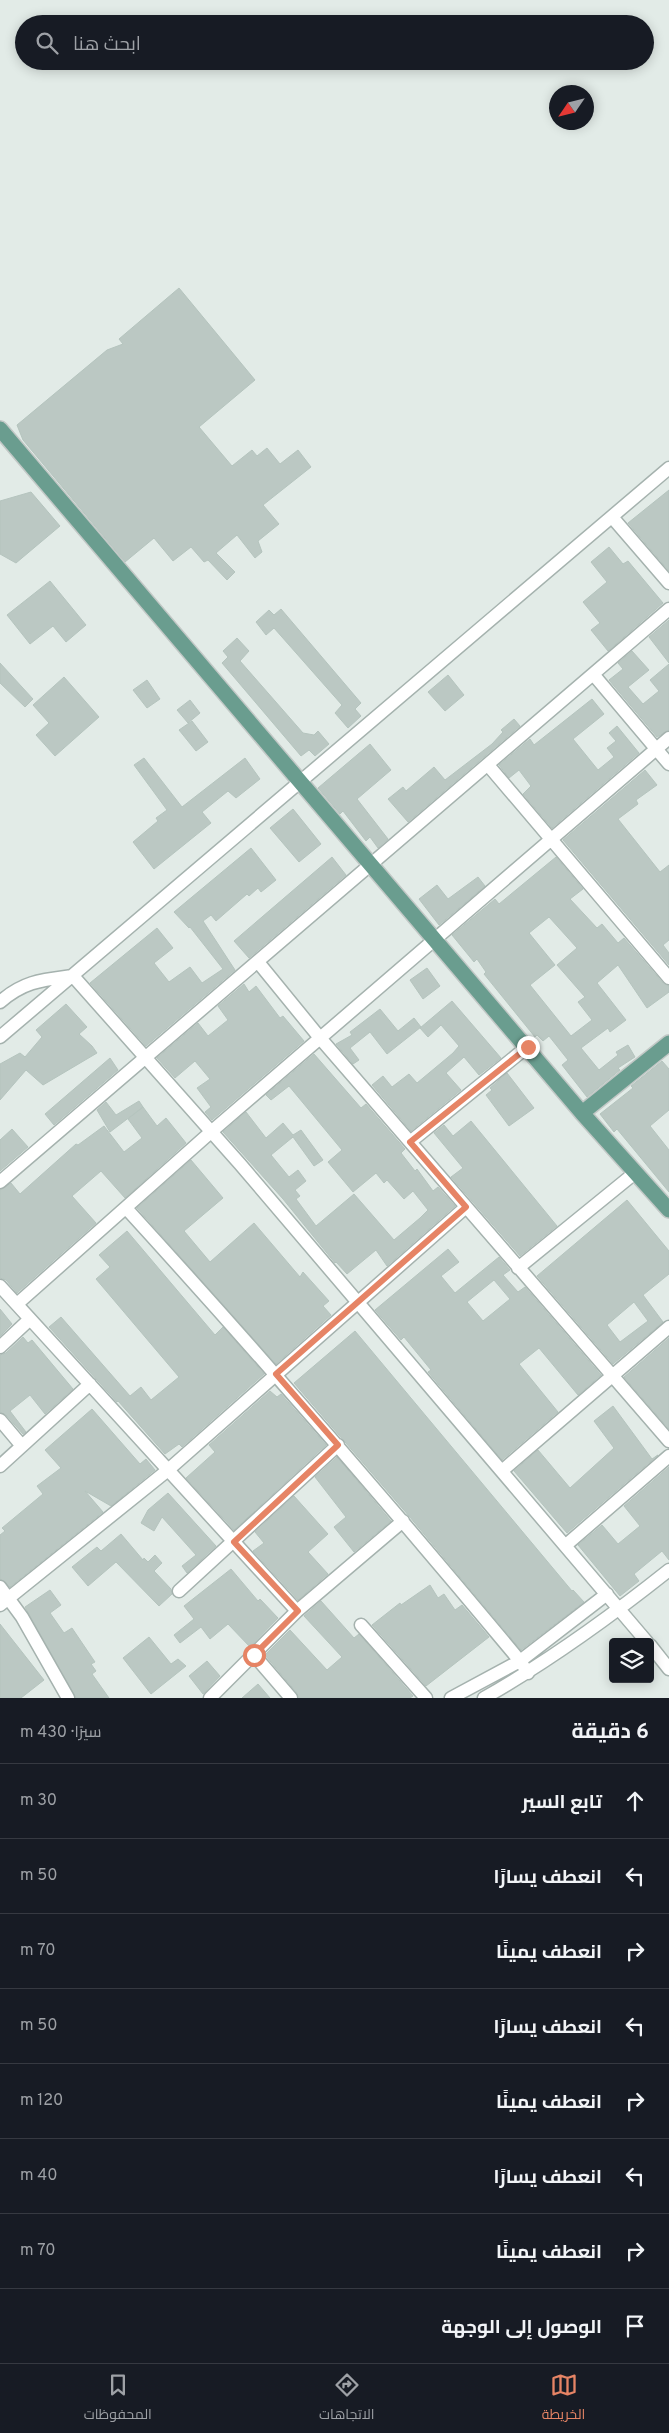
<!DOCTYPE html>
<html lang="ar">
<meta charset="utf-8">
<style>
:root{--surface:#171b24;--page:#242831;--text:#f1f3f6;--muted:#9ea1a6;--line:#363941;--accent:#e68465}
body{margin:0;font-family:Overpass,Cairo,sans-serif;background:var(--page);color:var(--text);direction:rtl}
.controls{position:absolute;right:15px;bottom:15px;display:grid;overflow:hidden;border-radius:5px;box-shadow:0 2px 12px #0003}
.controls button{width:45px;height:45px;display:grid;place-items:center;padding:0;border:0;border-bottom:1px solid var(--line);background:var(--surface);color:var(--text);font:25px sans-serif}
.compass{position:absolute;left:549px;top:85px;width:45px;height:45px;border-radius:50%;background:var(--surface);box-shadow:0 2px 12px #0003;rotate:235deg}
.stop{position:absolute;width:15px;height:15px;margin:-11px;border:4px solid #e68465;border-radius:50%;background:#fff}
.stop.end{background:#e68465;border-color:#fff;box-shadow:0 1px 5px #0008}
.list{margin:0;padding:0;list-style:none}
h2{display:flex;justify-content:space-between;align-items:center;height:65px;margin:0;padding:0 20px;font-size:21px}
h2 small{font-size:16px;font-weight:400;color:var(--muted)}
.list li{display:grid;grid-template-columns:32px 1fr auto;gap:15px;align-items:center;box-sizing:border-box;height:75px;padding:0 20px;border-top:1px solid var(--line)}
.list b{display:block;font-size:19px;white-space:nowrap}
.list em{font-size:16px;font-style:normal;color:var(--muted)}
.icon{flex:none;width:28px;height:28px;fill:none;stroke:currentColor;stroke-width:2;stroke-linecap:round;stroke-linejoin:round}
.map{position:relative;flex:none;width:669px;height:1698px;overflow:hidden;direction:ltr}
.search{position:absolute;background:var(--surface);box-shadow:0 2px 12px #0003;left:15px;right:15px;top:15px;height:55px;display:flex;align-items:center;gap:12px;box-sizing:border-box;padding:0 18px;border-radius:28px;color:var(--muted);font-size:19px}
.sheet{height:665px;background:var(--surface)}
nav{display:flex;justify-content:space-around;align-items:center;box-sizing:border-box;height:70px;border-top:1px solid var(--line);background:var(--surface);font-size:14px;color:var(--muted)}
nav a{display:grid;justify-items:center;gap:2px}
nav .on{color:var(--accent)}
.map>svg:first-child{display:block}
.building{fill:#bbc8c3;stroke:#b5c4be;fill-rule:evenodd}
.lines{fill:none;stroke-linecap:round;stroke-linejoin:round}
.minor-casing{stroke:#a5b2ae;stroke-width:15}
.major-casing{stroke:#c2c8c6;stroke-width:18}
.minor{stroke:#fff;stroke-width:12}
.major{stroke:#6a9d8f;stroke-width:15}
.route{stroke:#e68465;stroke-width:6}
</style>
<div class="map">
<svg width="669" height="1698" viewBox="0 0 669 1698">
<rect width="100%" height="100%" fill="#e2ebe7"/>
<path class="building" d="M179,288L255,380L199,427L232,466L252,450L257,456L267,448L280,464L298,450L311,467L263,505L279,524L258,541L262,552L255,558L237,535L216,553L235,572L227,580L208,560L204,562L191,547L173,561L154,538L125,562L23,440L17,425L107,350L123,344L119,339Z
M669,490V571L628,523Z
M31,492L60,526L16,563L0,554V501Z
M609,547L623,564L628,561L663,603L608,651L591,630L600,623L583,602L607,582L591,562Z
M50,581L86,625L66,642L53,626L30,644L7,615Z
M281,609L361,703L355,709L361,716L348,728L335,713L342,705L274,628L266,635L256,622L269,610L274,615Z
M669,620V663L649,637Z
M237,638L249,651L240,661L303,733L314,735L318,731L329,744L315,756L309,750L301,756L222,663L228,657L223,651Z
M632,651L649,670L628,687L643,704L659,691L650,680L669,664V730L657,737L609,680L623,669L618,663Z
M0,663L33,699L25,707L0,683Z
M448,675L464,695L445,711L428,692Z
M64,677L99,717L55,756L36,735L49,723L33,705Z
M147,680L160,699L147,708L133,690Z
M592,699L604,714L573,739L598,770L614,757L607,748L616,741L609,733L617,726L639,753L552,828L523,794L531,786L519,770L509,778L499,765L530,739L534,745Z
M190,700L200,713L188,723L177,710Z
M514,719L520,726L408,822L388,799L403,787L406,791L434,767L445,780L492,744L503,732L501,730Z
M192,721L208,742L196,751L179,730Z
M370,744L391,770L357,799L388,839L378,848L370,837L366,841L343,811L340,814L318,788Z
M144,758L182,807L245,758L260,779L236,798L228,791L202,812L211,823L154,869L133,842L158,821L156,818L167,810L134,765Z
M645,770L657,785L636,800L638,804L618,819L660,872L669,865V940L663,945L669,953V965L563,840Z
M293,809L321,844L299,862L270,828Z
M251,848L276,880L261,892L258,888L249,896L247,894L216,921L211,915L203,921L235,970L146,1046L90,983L157,928L173,948L154,963L169,982L190,967L202,983L223,969L190,927L189,928L174,912Z
M332,857L346,875L249,958L234,941Z
M556,857L583,889L570,899L597,928L602,924L618,943L624,938L663,983L669,986V992L647,1008L618,965L597,983L626,1020L610,1032L608,1028L581,1048L599,1070L618,1055L616,1052L628,1045L635,1057L618,1068L620,1070L587,1097L562,1065L568,1060L549,1036L543,1041L537,1035L535,1037L484,974L486,972L477,959L474,962L452,935L495,899L499,904ZM549,917L577,948L557,965L585,997L578,1002L592,1020L571,1036L530,985L555,965L529,933Z
M478,877L485,886L439,925L419,899L437,885L448,899Z
M427,968L440,986L423,999L410,980Z
M244,984L249,992L256,986L280,1018L283,1016L304,1041L212,1120L205,1112L211,1107L197,1088L210,1079L195,1061L175,1078L157,1058L198,1023L208,1036L228,1020L218,1006Z
M452,1001L501,1058L479,1075L464,1057L446,1073L461,1090L411,1131L372,1085L383,1076L392,1087L409,1074L417,1083L453,1053L459,1046L441,1025L428,1037L420,1028Z
M66,1004L87,1027L79,1034L92,1046L97,1053L43,1085L26,1070L0,1100V1064L20,1053L25,1057L42,1037L36,1030Z
M380,1009L398,1031L414,1018L421,1027L387,1054L370,1032L350,1048L359,1060L353,1064L336,1044L352,1035L350,1032Z
M314,1054L361,1108L366,1104L405,1149L401,1153L415,1171L417,1169L433,1191L438,1187L455,1206L387,1266L376,1250L347,1274L336,1262L335,1263L283,1199L223,1132L246,1112L266,1138L283,1123L293,1135L301,1130L323,1160L314,1166L293,1137L271,1155L289,1177L298,1170L306,1181L295,1190L300,1196L296,1199L316,1226L354,1194L394,1240L420,1218L428,1210L413,1191L404,1199L387,1180L384,1183L376,1173L353,1192L328,1162L342,1150L289,1086L271,1100L266,1095Z
M110,1058L118,1070L54,1125L45,1114Z
M662,1061L669,1069V1110L650,1126L669,1150V1192L617,1129L614,1132L600,1114L633,1088L631,1086Z
M507,1073L534,1108L509,1126L486,1095L492,1090L490,1088Z
M139,1101L143,1107L110,1132L97,1110L106,1102L116,1115Z
M143,1107L157,1126L166,1118L186,1143L125,1198L101,1171L72,1196L96,1223L17,1293L6,1280L0,1278V1190L11,1183L20,1194L76,1144L78,1145L104,1126L124,1152L142,1138L128,1119Z
M471,1121L557,1226L520,1256L451,1177L463,1168L434,1133L444,1125L453,1136Z
M12,1129L28,1147L0,1171V1140Z
M191,1160L223,1198L184,1231L210,1262L254,1223L300,1277L303,1272L329,1301L323,1306L331,1315L276,1364L137,1208Z
M627,1200L669,1251V1274L643,1295L663,1322L613,1364L537,1276ZM634,1302L648,1321L620,1342L607,1325Z
M127,1231L215,1335L223,1327L264,1374L182,1447L179,1444L165,1454L118,1401L117,1402L49,1327L61,1317L130,1396L141,1387L151,1400L179,1377L96,1279L110,1267L99,1255Z
M448,1249L459,1262L441,1276L455,1293L499,1257L510,1270L503,1275L518,1292L525,1287L601,1375L578,1395L539,1348L519,1364L558,1412L502,1460L428,1372L431,1370L404,1337L401,1340L375,1310ZM494,1280L510,1299L483,1321L467,1302Z
M0,1309L12,1324L0,1336Z
M355,1331L572,1591L573,1590L584,1602L521,1650L409,1516L294,1383Z
M23,1337L28,1343L32,1340L73,1389L45,1414L30,1395L10,1411L26,1432L23,1434L6,1415L0,1412V1355L6,1353Z
M669,1338V1429L624,1377Z
M270,1391L277,1397L281,1394L326,1445L234,1530L186,1478L215,1452L209,1445Z
M613,1406L652,1459L658,1455L567,1533L514,1471L538,1450L570,1488L614,1448L594,1421Z
M92,1409L140,1464L146,1459L155,1470L111,1506L85,1491L103,1512L10,1587L0,1579V1535L5,1531L2,1528L43,1494L37,1486L61,1468L45,1450Z
M337,1457L391,1521L354,1552L334,1527L346,1517L315,1477Z
M669,1467V1560L662,1551L634,1574L639,1581L620,1596L578,1545L602,1525L618,1544L640,1526L624,1506Z
M168,1493L216,1546L187,1573L182,1566L196,1555L162,1517L154,1531L141,1523L148,1510Z
M294,1496L328,1534L308,1552L328,1574L298,1600L253,1551L264,1543L255,1532Z
M121,1534L143,1560L144,1558L148,1562L155,1555L162,1563L154,1571L171,1589L172,1594L159,1606L116,1562L88,1586L72,1567L97,1547L101,1551Z
M231,1569L258,1601L260,1599L278,1618L250,1647L228,1624L210,1639L201,1627L180,1643L174,1635L194,1619L184,1606Z
M430,1585L438,1598L444,1594L455,1610L462,1605L489,1637L426,1686L372,1625L400,1603L401,1605Z
M50,1590L61,1605L50,1613L64,1633L72,1628L95,1662L91,1664L96,1671L92,1674L109,1698H76L25,1607Z
M321,1601L354,1638L359,1634L413,1696L410,1698H299L297,1693L265,1655L290,1630L327,1670L342,1657L304,1616Z
M0,1624L44,1680L21,1698H0Z
M149,1637L171,1664L178,1659L186,1666L151,1694L123,1658Z
M207,1661L220,1676L203,1694L189,1676Z
M258,1684L270,1698H242Z"/>
<g class="lines">
<g class="minor-casing">
<path id="minor" d="M612,517L669,583
M593,674L669,764
M488,765L669,978
M258,962L320,1038L669,1441
M0,1002C24,981 42,980 73,976L240,1164L647,1642
M0,1037L669,468
M410,1142L527,1047
M0,1182L669,609
M126,1208C261,1356 392,1507 520,1661L528,1673
M518,1268L636,1172
M0,1286L297,1611
M17,1304L212,1131L669,738
M0,1347L30,1319
M0,1420L22,1446
M0,1466L90,1384
M503,1470L669,1327
M566,1545L669,1456
M0,1587L22,1617L68,1698
M179,1591L338,1445
M0,1605L168,1470L466,1207
M361,1625L426,1698
M650,1645L669,1669
M254,1655L291,1698
M210,1698L297,1611L403,1521
M451,1698L520,1661L607,1594
M484,1698C549,1661 610,1617 669,1570"/>
</g>
<g class="major-casing">
<path id="major" d="M0,429L582,1113L669,1210
M582,1113L669,1043"/>
</g>
<use href="#minor" class="minor"/>
<use href="#major" class="major"/>
</g>
<g class="lines">
<path class="route" d="M254,1655L298,1611L234,1542L338,1445L276,1374L466,1207L410,1142L528,1047"/>
</g>
</svg>
<div class="controls">
<button><svg class="icon" aria-label="layers" viewBox="0 0 24 24"><path d="M12 4l9 5-9 5-9-5zM3 14l9 5 9-5"/></svg></button>
</div>
<svg class="compass" viewBox="-18 -18 36 36"><path d="M0-13l5 13h-10z" fill="#e53935"/><path d="M0 13l5-13h-10z" fill="#9ea1a6"/></svg>
<div class="stop" style="left:254px;top:1655px"></div>
<div class="stop end" style="left:528px;top:1047px"></div>
<div class="search"><svg class="icon" aria-label="search" viewBox="0 0 24 24"><circle cx="10" cy="10" r="6"/><path d="M15 15l6 6"/></svg>ابحث هنا</div>
</div>
<section class="sheet">
<h2>6 دقيقة<small>سيرًا · 430 m</small></h2>
<ul class="list">
<li><svg class="icon" aria-label="ahead" viewBox="0 0 24 24"><path d="M12 20V5M6 11l6-6 6 6"/></svg><div><b>تابع السير</b></div><em>30 m</em></li>
<li><svg class="icon" aria-label="left" viewBox="0 0 24 24"><path d="M17 20v-9H6M10 6l-5 5 5 5"/></svg><div><b>انعطف يسارًا</b></div><em>50 m</em></li>
<li><svg class="icon" aria-label="right" viewBox="0 0 24 24"><path d="M7 20v-9h11M14 6l5 5-5 5"/></svg><div><b>انعطف يمينًا</b></div><em>70 m</em></li>
<li><svg class="icon" aria-label="left" viewBox="0 0 24 24"><path d="M17 20v-9H6M10 6l-5 5 5 5"/></svg><div><b>انعطف يسارًا</b></div><em>50 m</em></li>
<li><svg class="icon" aria-label="right" viewBox="0 0 24 24"><path d="M7 20v-9h11M14 6l5 5-5 5"/></svg><div><b>انعطف يمينًا</b></div><em>120 m</em></li>
<li><svg class="icon" aria-label="left" viewBox="0 0 24 24"><path d="M17 20v-9H6M10 6l-5 5 5 5"/></svg><div><b>انعطف يسارًا</b></div><em>40 m</em></li>
<li><svg class="icon" aria-label="right" viewBox="0 0 24 24"><path d="M7 20v-9h11M14 6l5 5-5 5"/></svg><div><b>انعطف يمينًا</b></div><em>70 m</em></li>
<li><svg class="icon" aria-label="arrive" viewBox="0 0 24 24"><path d="M6 21V4h12l-3 4 3 4H6"/></svg><div><b>الوصول إلى الوجهة</b></div></li>
</ul>
</section>
<nav>
<a class="on"><svg class="icon" aria-label="map" viewBox="0 0 24 24"><path d="M3 6l6-2 6 2 6-2v14l-6 2-6-2-6 2zM9 4v14M15 6v14"/></svg>الخريطة</a>
<a><svg class="icon" aria-label="directions" viewBox="0 0 24 24"><path d="M12 3l9 9-9 9-9-9zM9 14v-3h6M13 9l2 2-2 2"/></svg>الاتجاهات</a>
<a><svg class="icon" aria-label="saved" viewBox="0 0 24 24"><path d="M7 4h10v16l-5-4-5 4z"/></svg>المحفوظات</a>
</nav>
